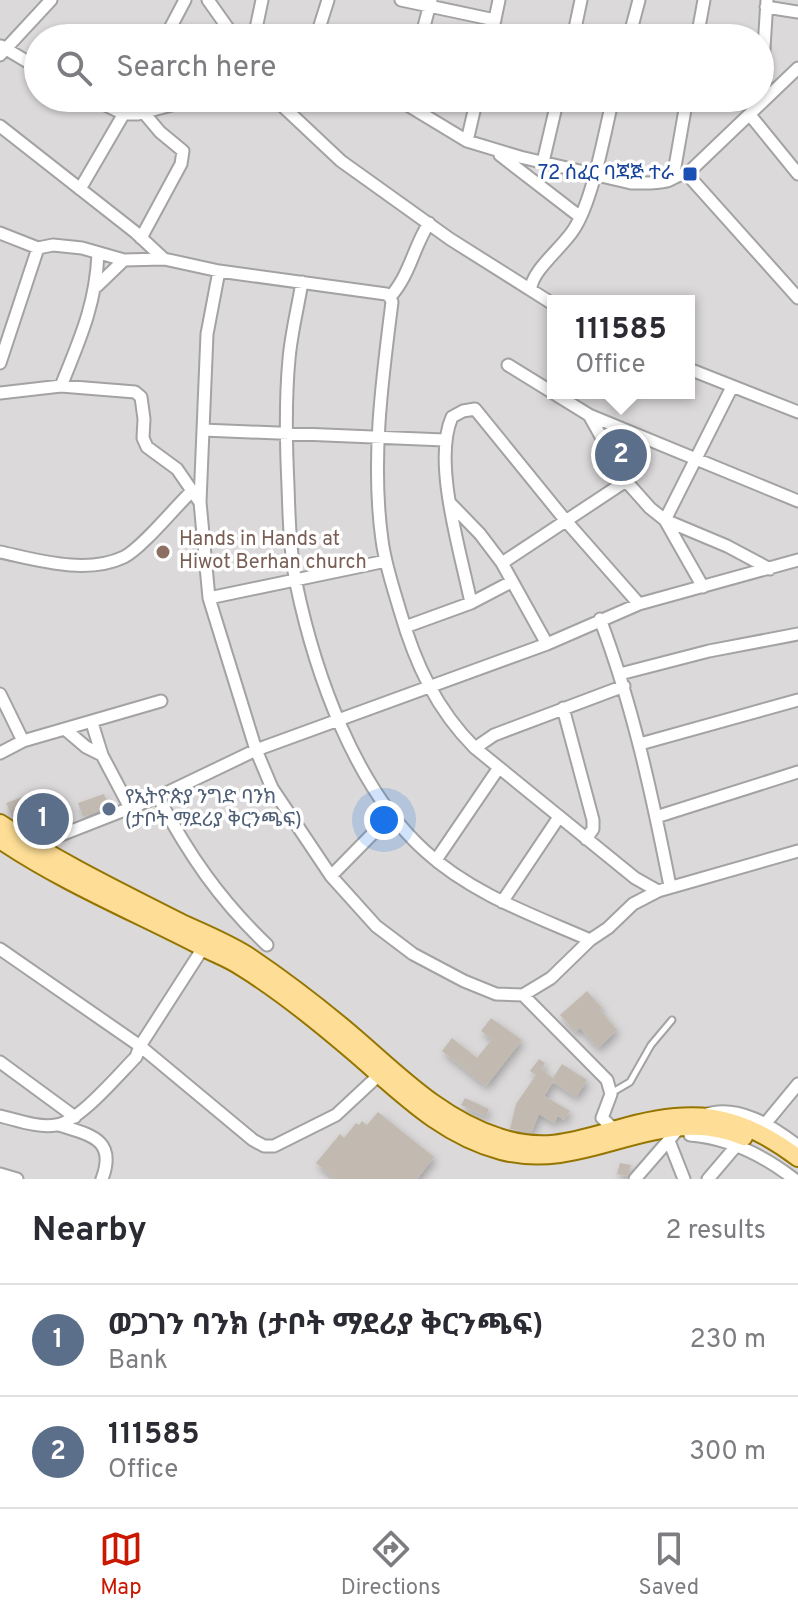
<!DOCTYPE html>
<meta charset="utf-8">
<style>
:root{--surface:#fff;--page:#f7f7f7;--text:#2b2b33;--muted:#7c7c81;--line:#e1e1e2;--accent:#c91700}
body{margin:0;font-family:Overpass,"Noto Sans Ethiopic",sans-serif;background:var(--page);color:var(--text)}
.you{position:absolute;left:384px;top:820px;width:28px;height:28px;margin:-20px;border:6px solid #fff;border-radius:50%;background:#1a73e8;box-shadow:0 0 0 12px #1a73e833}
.badge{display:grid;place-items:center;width:52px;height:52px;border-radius:50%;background:var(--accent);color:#fff;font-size:26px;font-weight:700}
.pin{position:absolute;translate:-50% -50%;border:4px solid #fff;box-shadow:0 2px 8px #0006}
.popup{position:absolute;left:547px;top:295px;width:148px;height:104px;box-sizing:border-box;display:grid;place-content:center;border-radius:0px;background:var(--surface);filter:drop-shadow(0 2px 6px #0005);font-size:26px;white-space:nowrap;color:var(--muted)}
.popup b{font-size:30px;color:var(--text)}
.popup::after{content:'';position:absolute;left:50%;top:100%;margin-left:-16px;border:16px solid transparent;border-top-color:var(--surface)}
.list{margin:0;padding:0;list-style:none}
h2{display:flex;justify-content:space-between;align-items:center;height:104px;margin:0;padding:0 32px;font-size:34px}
h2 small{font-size:26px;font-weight:400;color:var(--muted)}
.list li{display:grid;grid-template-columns:52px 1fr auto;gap:24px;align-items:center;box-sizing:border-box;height:112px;padding:0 32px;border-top:2px solid var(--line)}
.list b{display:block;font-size:30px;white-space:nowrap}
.list p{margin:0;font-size:26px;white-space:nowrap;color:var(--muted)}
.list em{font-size:26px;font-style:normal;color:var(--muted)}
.icon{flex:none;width:44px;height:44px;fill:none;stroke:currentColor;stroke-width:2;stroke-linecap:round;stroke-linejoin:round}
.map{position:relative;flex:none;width:798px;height:1179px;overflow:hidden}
.search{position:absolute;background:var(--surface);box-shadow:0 2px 6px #0004;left:24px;right:24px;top:24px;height:88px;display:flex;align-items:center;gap:20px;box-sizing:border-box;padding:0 28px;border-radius:44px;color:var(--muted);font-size:30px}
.sheet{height:328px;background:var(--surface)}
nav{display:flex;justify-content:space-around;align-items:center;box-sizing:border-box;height:112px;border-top:2px solid var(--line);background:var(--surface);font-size:22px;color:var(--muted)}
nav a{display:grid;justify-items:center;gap:4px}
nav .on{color:var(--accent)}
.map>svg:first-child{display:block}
.residential{fill:#dbd9d9;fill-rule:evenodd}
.building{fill:#c2bab1;filter:url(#shadow)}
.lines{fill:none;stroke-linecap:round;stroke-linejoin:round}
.service-casing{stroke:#a3a3a3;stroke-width:9}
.minor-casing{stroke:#a3a3a3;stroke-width:15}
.primary-casing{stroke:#957500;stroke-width:20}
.service{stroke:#fff;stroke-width:5}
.minor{stroke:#fff;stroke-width:11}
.primary{stroke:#fede96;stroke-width:16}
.transit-dot{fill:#1a4fb4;stroke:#fff;stroke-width:3}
.education-dot{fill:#8d6e63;stroke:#fff;stroke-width:3}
.service-dot{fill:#5c6f8a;stroke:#fff;stroke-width:3}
.labels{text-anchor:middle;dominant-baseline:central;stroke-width:7;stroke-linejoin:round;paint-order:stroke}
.transit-label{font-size:20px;fill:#164399;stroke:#fff;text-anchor:end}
.education-label{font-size:20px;fill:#785e54;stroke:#fff;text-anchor:start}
.service-label{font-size:20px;fill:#4e5e75;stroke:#fff;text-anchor:start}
</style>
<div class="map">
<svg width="798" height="1179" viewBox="0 0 798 1179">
<defs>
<filter id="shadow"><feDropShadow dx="2.5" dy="4.5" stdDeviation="4" flood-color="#0004"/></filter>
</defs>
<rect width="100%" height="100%" fill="#eeebe2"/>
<path class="residential" d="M0,0H798V1179H0ZM38,38H760V98H38ZM553,301H689V393H553Z"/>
<path class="building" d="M49,792L58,811L35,823L29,810L12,817L6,803L22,797L25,803Z
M104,794L109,807L83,817L78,803Z
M587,991L602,1008L600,1010L617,1030L598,1048L580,1028L576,1032L560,1015Z
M491,1018L522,1040L486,1086L442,1051L452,1038L477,1058L492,1039L481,1031Z
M539,1059L545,1063L541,1069L553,1078L562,1064L587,1080L576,1097L553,1082L544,1096L570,1111L564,1120L558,1116L554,1123L539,1114L531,1133L510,1129L516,1104L536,1075L530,1071Z
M465,1098L489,1109L486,1117L461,1105Z
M378,1112L434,1157L417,1179H335L316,1163L340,1134L344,1138L356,1123L359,1125L362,1121L367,1125Z
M620,1163L631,1165L627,1176L617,1174Z"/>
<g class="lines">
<g class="service-casing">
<path id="service" d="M613,1092L630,1082L651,1045L672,1020"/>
</g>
<g class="minor-casing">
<path id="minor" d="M208,0L235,38
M401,0L495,20
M766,7L798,12
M165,38L185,0
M254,38L262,0
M316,38L328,0
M421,38L431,0
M491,38L499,0
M573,38L581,0
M629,38L639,0
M697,38L704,0
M1,46L38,68
M0,55L51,0
M91,98L124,114H138L198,98
M274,98L341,161L450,239L553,304
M396,98L467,141L520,157L631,183C643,183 655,184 667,181C675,178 678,174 687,174L798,68
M765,99L763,64L767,0
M750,115L798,174
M0,126L135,232L164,259
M467,141L477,98
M500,155L579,216
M543,162L558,98
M687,174L798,298
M673,178L687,98
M80,189L133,98
M429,223C413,248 410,275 390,297L392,302C382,380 371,462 382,540C385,564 393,587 400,611C415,663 436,709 475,748L635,878L658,891
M0,233L38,248L53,245L82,248L124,260L164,259L219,271L386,294L390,297
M141,238L181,164L183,151L160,132L144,113
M219,271L207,334L200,502L209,598L256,750L272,788L331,876L376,926L413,954L464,981L496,994L523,995L551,978L590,940L608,928L633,904L658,891L798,851
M302,282C298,307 291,334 289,359C285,401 286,444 288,486C289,518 290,551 296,583C315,674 355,788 425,851C472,894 533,915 590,940
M97,286L124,260
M531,289C531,271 564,246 574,229C593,200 604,135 613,98
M0,363L38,248
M508,365L589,415L798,501
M689,369L798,412
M61,386C80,339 96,304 98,253
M0,393L61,386L135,392L141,397L144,419L143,438L147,447L177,469L199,501
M589,415L626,481L650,508L665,520L727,546L770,569
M203,430L444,440
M451,504L480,534L502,563L547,644
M665,520L732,387
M665,520L703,587
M0,552C38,560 86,575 124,557C142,548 175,507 192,491
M502,563L626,481
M209,598L386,561
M471,603C461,553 432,462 452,417L463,411L475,409L566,521L639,604
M600,619C633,706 652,795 670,886
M405,627L471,603L511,582
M620,674L709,651L798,634
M0,694L23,741
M563,708L593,820V829L586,839
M92,723L102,755L130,808
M66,730L86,747L102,755
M640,744L798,700
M475,748L494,735L624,686
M0,753L23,741L161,701
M158,797C189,855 219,899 267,945
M656,817L798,772
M33,846L158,797L256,750L547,644L639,604L798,560
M436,860L498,769
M331,876L391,815
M502,902L559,817
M0,949L140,1046L253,1140L264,1146H274L336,1115L379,1075
M523,995L607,1080L611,1094L602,1118L614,1129
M0,1062L75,1117
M704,1115C737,1103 772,1126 798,1146
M0,1116C17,1120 38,1128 56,1125C79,1122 118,1075 136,1057L140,1046L203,948
M765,1124L798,1084
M59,1125C90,1135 117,1139 102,1179
M690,1135C729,1138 763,1155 794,1179
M669,1141L684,1179
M0,1174L17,1179
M635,1179L681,1126
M708,1179L737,1145"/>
</g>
<g class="primary-casing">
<path id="primary" d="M0,823C57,861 119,891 180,922C203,933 229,943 250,957C287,982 322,1009 356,1038C400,1076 442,1119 499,1137C543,1152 574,1141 617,1129C690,1107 736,1111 798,1158
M0,840C62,882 132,911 198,945C212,953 228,958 241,967C280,991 317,1021 352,1051C399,1091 440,1135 501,1151C588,1174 657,1101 744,1137"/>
</g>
<use href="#service" class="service"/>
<use href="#minor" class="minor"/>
<use href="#primary" class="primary"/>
</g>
<rect class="transit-dot" x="682" y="166" width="16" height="16" rx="4"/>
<circle class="education-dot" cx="163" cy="552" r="8"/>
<circle class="service-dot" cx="109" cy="809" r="8"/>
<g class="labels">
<g class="transit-label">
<text x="674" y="174">72 ሰፈር ባጃጅ ተራ</text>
</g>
<g class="education-label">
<text x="179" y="540">Hands in Hands at<tspan x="179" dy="23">Hiwot Berhan church</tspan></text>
</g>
<g class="service-label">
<text x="125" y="798">የኢትዮጵያ ንግድ ባንክ<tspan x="125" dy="23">(ታቦት ማደሪያ ቅርንጫፍ)</tspan></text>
</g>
</g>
</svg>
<div class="you"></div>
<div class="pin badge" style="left:43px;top:819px;background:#5c6f8a">1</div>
<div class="pin badge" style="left:621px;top:455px;background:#5c6f8a">2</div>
<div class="popup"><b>111585</b>Office</div>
<div class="search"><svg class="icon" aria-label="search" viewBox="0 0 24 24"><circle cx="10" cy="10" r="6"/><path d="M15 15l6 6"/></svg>Search here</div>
</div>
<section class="sheet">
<h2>Nearby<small>2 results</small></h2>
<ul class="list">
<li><span class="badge" style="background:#5c6f8a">1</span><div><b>ወጋገን ባንክ (ታቦት ማደሪያ ቅርንጫፍ)</b><p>Bank</p></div><em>230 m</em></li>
<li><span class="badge" style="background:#5c6f8a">2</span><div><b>111585</b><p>Office</p></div><em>300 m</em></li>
</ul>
</section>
<nav>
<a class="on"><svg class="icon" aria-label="map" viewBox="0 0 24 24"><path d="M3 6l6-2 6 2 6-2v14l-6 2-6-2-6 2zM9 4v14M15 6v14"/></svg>Map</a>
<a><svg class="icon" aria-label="directions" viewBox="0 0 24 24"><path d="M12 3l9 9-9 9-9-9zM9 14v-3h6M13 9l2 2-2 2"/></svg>Directions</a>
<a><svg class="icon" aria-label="saved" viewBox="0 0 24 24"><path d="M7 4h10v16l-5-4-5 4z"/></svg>Saved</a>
</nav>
